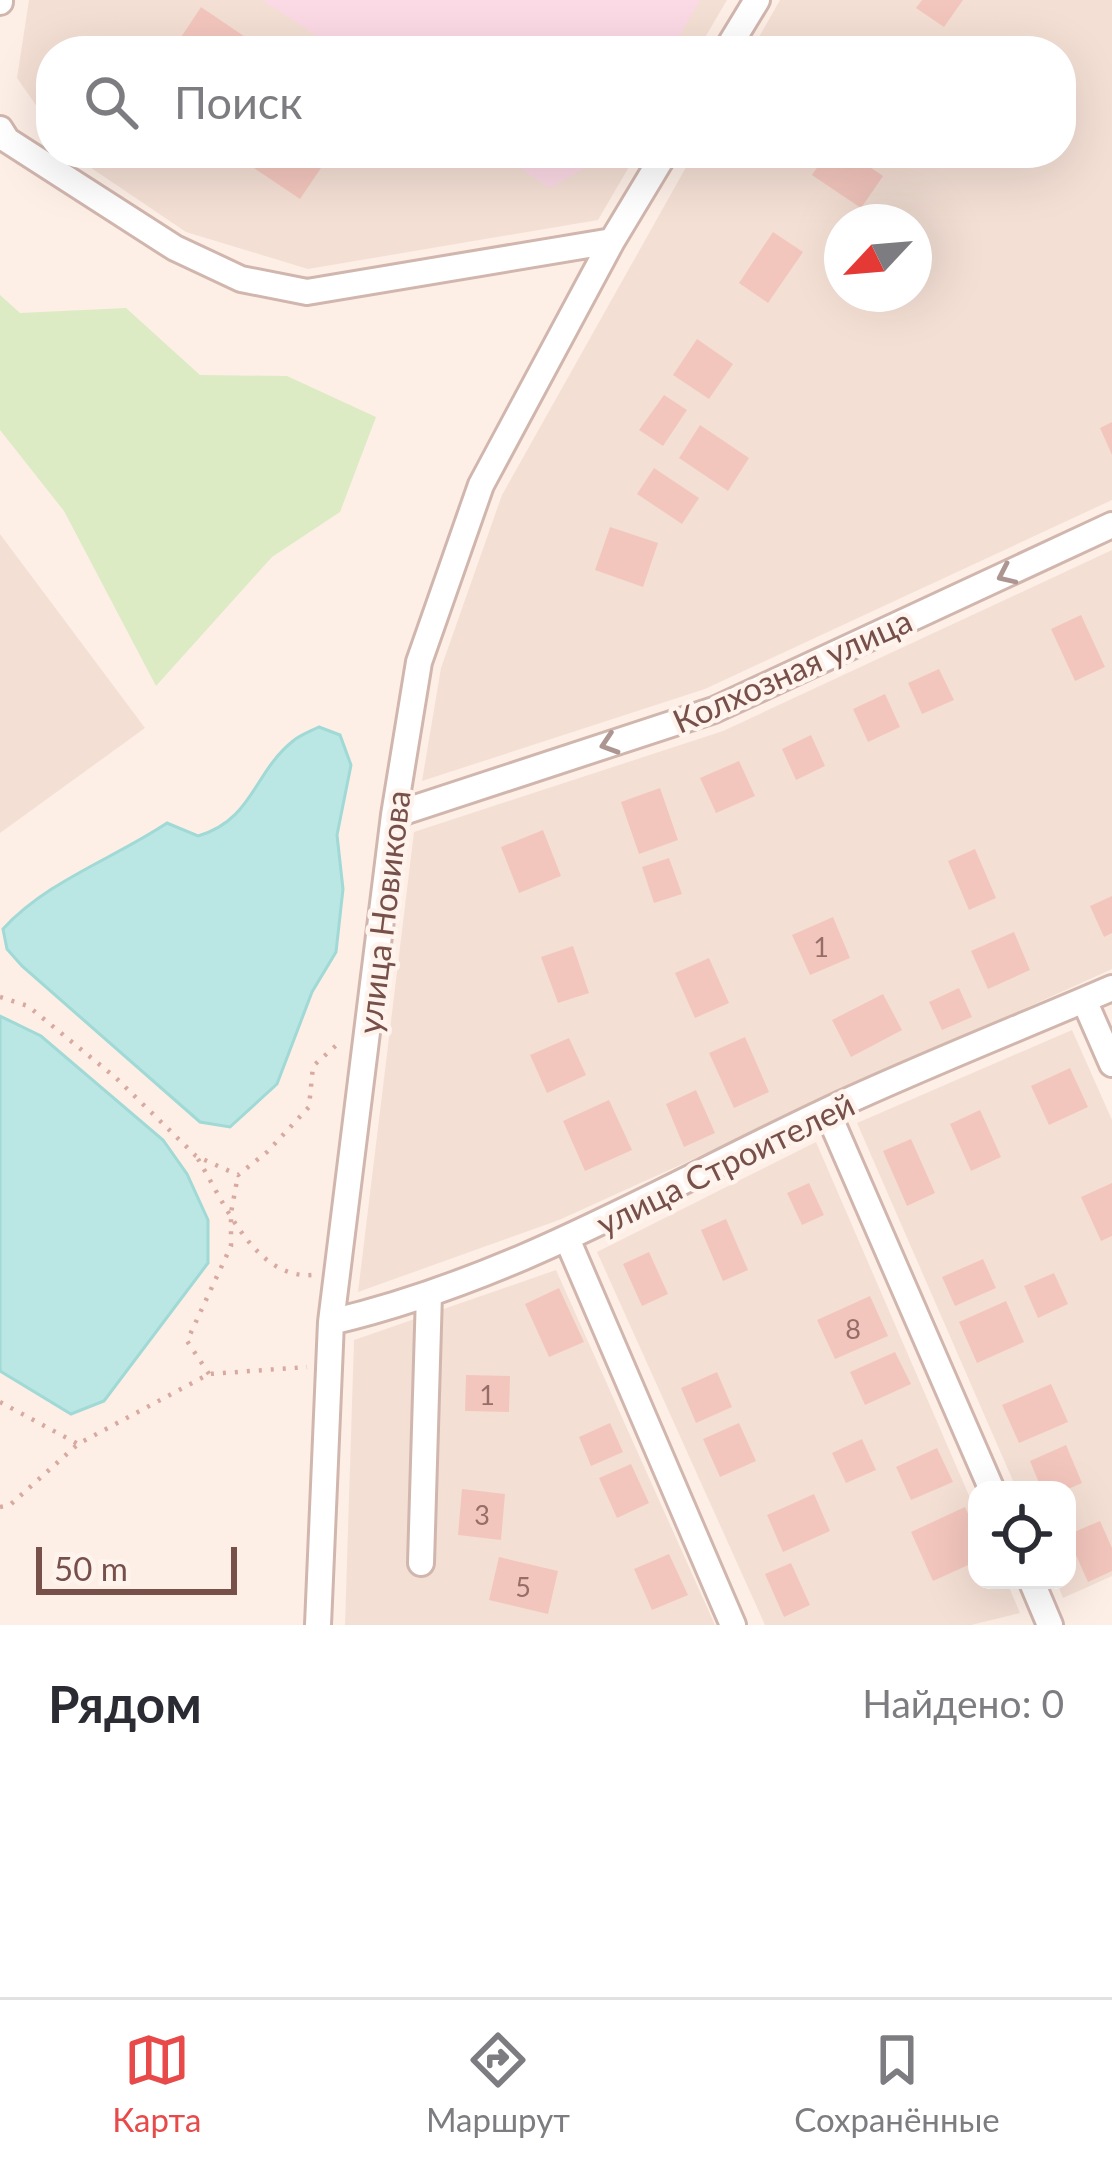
<!DOCTYPE html>
<html lang="ru">
<meta charset="utf-8">
<style>
:root{--surface:#fff;--page:#f2f2f3;--text:#2b2b33;--muted:#7c7c81;--line:#e1e1e2;--accent:#e84a4a}
body{margin:0;font-family:Lato,sans-serif;background:var(--page);color:var(--text)}
.controls{position:absolute;right:36px;bottom:36px;display:grid;overflow:hidden;border-radius:24px;box-shadow:0 12px 48px #0002}
.controls button{width:108px;height:108px;display:grid;place-items:center;padding:0;border:0;border-bottom:3px solid var(--line);background:var(--surface);color:var(--text);font:60px sans-serif}
.compass{position:absolute;left:824px;top:204px;width:108px;height:108px;border-radius:50%;background:var(--surface);box-shadow:0 12px 48px #0002;rotate:244deg}
.scale{position:absolute;left:36px;bottom:30px;width:201px;box-sizing:border-box;padding-left:12px;border:6px solid #77504a;border-top:0;font-size:33px;line-height:42px;white-space:nowrap;color:#77504a;-webkit-text-stroke:9px #fff4ed;paint-order:stroke}
.list{margin:0;padding:0;list-style:none}
h2{display:flex;justify-content:space-between;align-items:center;height:156px;margin:0;padding:0 48px;font-size:51px}
h2 small{font-size:39px;font-weight:400;color:var(--muted)}
.icon{flex:none;width:66px;height:66px;fill:none;stroke:currentColor;stroke-width:2;stroke-linecap:round;stroke-linejoin:round}
.map{position:relative;flex:none;width:1112px;height:1625px;overflow:hidden}
.search{position:absolute;background:var(--surface);box-shadow:0 12px 48px #0002;left:36px;right:36px;top:36px;height:132px;display:flex;align-items:center;gap:30px;box-sizing:border-box;padding:0 42px;border-radius:48px;color:var(--muted);font-size:45px}
.sheet{height:372px;background:var(--surface)}
nav{display:flex;justify-content:space-around;align-items:center;box-sizing:border-box;height:168px;border-top:3px solid var(--line);background:var(--surface);font-size:33px;color:var(--muted)}
nav a{display:grid;justify-items:center;gap:6px}
nav .on{color:var(--accent)}
.map>svg:first-child{display:block}
.residential{fill:#f4dfd4;fill-rule:evenodd}
.medical{fill:#fbd9e5}
.green{fill:#dcebc4}
.water{fill:#bae7e3;stroke:#a0d9d5;stroke-width:3}
.building{fill:#f3c6bd}
.lines{fill:none;stroke-linecap:round;stroke-linejoin:round}
.street-casing{stroke:#d1b6ae;stroke-width:30}
.path{stroke:#d8a9a0;stroke-width:4.5;stroke-dasharray:3 9;stroke-linecap:butt}
.street{stroke:#fff;stroke-width:24}
.oneway{stroke:#ad9692}
.labels{text-anchor:middle;dominant-baseline:central;stroke-width:9;stroke-linejoin:round;paint-order:stroke}
.number-label{font-size:27px;fill:#966e67}
.street-label{font-size:33px;fill:#77504a;stroke:#fff4ed}
</style>
<div class="map">
<svg width="1112" height="1625" viewBox="0 0 1112 1625">
<rect width="100%" height="100%" fill="#fdefe6"/>
<path class="residential" d="M29,0H727L697,51H51V127L17,78Z
M780,0H1112V500L705,689L422,781L441,668L502,495L694,153H1061V51H751ZM842,222H914V294H842Z
M69,153H637L598,220L308,269L186,232Z
M0,534L145,728L0,833Z
M1112,550V969L559,1220L358,1292L414,832L723,731Z
M1072,1030L1112,1120V1576L1063,1598L1056,1580H1067V1490H1017L857,1123Z
M816,1142L977,1514V1580H1006L1020,1613L971,1625H765L597,1252Z
M556,1270L715,1625H345L354,1340Z"/>
<path class="medical" d="M262,0H700L671,51H340Z
M496,153H612L550,188Z"/>
<path class="green" d="M0,295L20,313L126,308L200,375L287,376L376,417L340,512L272,557L156,686L64,511L0,430Z"/>
<path class="water" d="M319,727L340,735L351,765L337,835L343,889L336,952L312,992L277,1084L230,1127L200,1122L22,966L7,949L3,929C47,881 113,859 167,823L198,836C253,820 253,773 293,741C300,735 311,731 319,727Z
M0,1016L41,1036L163,1140L187,1174L208,1220V1263L104,1401L71,1414L0,1371Z"/>
<path class="building" d="M922,0H963L944,27L916,8Z
M201,7L266,51H172Z
M232,153H331L300,199Z
M827,153H849L883,176L861,208L812,175Z
M773,232L803,252L768,303L739,283Z
M697,339L733,364L709,399L673,375Z
M664,395L687,410L663,446L639,430Z
M1112,422V455L1100,428Z
M700,425L749,458L728,491L679,458Z
M654,468L699,498L682,524L637,494Z
M610,527L658,543L643,587L595,570Z
M1081,615L1105,667L1075,681L1051,629Z
M939,669L954,700L922,714L908,683Z
M885,694L900,727L868,742L853,709Z
M811,735L825,766L796,780L782,749Z
M739,761L755,796L716,813L700,778Z
M660,788L678,840L639,854L621,802Z
M543,830L561,876L519,893L501,847Z
M975,849L996,898L969,910L948,861Z
M669,858L682,894L654,903L642,867Z
M1112,896V933L1104,937L1090,906Z
M833,917L850,958L810,975L792,935Z
M1014,932L1030,970L988,989L971,951Z
M573,946L589,993L558,1003L541,957Z
M709,958L729,1003L695,1018L675,973Z
M959,988L972,1017L942,1030L929,1002Z
M883,994L902,1030L851,1057L832,1020Z
M745,1037L769,1092L734,1108L709,1053Z
M569,1038L586,1075L547,1093L530,1055Z
M1070,1068L1088,1107L1049,1125L1031,1086Z
M696,1090L715,1133L684,1147L666,1104Z
M609,1100L632,1150L585,1171L563,1121Z
M980,1110L1001,1157L971,1171L950,1124Z
M911,1139L935,1193L907,1206L883,1151Z
M809,1183L824,1215L802,1225L787,1193Z
M1112,1183V1236L1101,1241L1081,1197Z
M726,1219L748,1270L723,1281L701,1230Z
M649,1252L668,1294L642,1306L623,1264Z
M983,1259L996,1288L955,1306L942,1277Z
M1054,1273L1068,1304L1038,1318L1024,1286Z
M559,1288L584,1342L549,1357L525,1304Z
M870,1296L888,1336L835,1359L817,1320Z
M1006,1301L1024,1342L977,1363L959,1322Z
M895,1352L911,1384L865,1405L850,1372Z
M717,1372L732,1407L696,1423L681,1388Z
M466,1375L510,1376L509,1412L465,1411Z
M1051,1384L1068,1422L1019,1443L1002,1405Z
M610,1423L623,1452L591,1466L579,1437Z
M739,1423L756,1461L720,1477L703,1439Z
M862,1439L876,1470L846,1483L832,1453Z
M1066,1445L1082,1483L1066,1490H1042L1030,1461Z
M937,1448L953,1482L911,1500L896,1467Z
M631,1464L649,1503L617,1518L599,1478Z
M462,1489L505,1494L501,1540L458,1535Z
M814,1494L830,1531L783,1552L767,1515Z
M965,1507L977,1534V1561L933,1581L911,1532Z
M1100,1521L1112,1548V1571L1088,1582L1067,1535Z
M669,1554L688,1595L652,1610L634,1569Z
M499,1557L558,1571L548,1614L489,1600Z
M791,1563L810,1605L784,1617L765,1574Z"/>
<g class="lines">
<g class="street-casing">
<path id="street" d="M0,2V0
M726,51L757,0
M0,129L7,140L175,248L241,279L307,292L612,241L665,153
M394,815L714,710L1112,525
M1084,1000L1112,1064
M827,1111L992,1490
M568,1241L733,1625
M331,1322C513,1279 660,1189 826,1111C920,1067 1017,1029 1112,988
M421,1563L429,1294
M1031,1580L1050,1625
M318,1625L331,1322L394,815L419,662L481,485L612,241"/>
</g>
<path class="path" d="M0,997L28,1006L116,1078L196,1156L238,1175L267,1152L309,1107L313,1066L341,1041
M198,1159C224,1202 255,1280 313,1275
M209,1374L187,1341L231,1246V1213L238,1175
M0,1402L78,1444
M0,1507L10,1505L78,1444L209,1374L307,1367"/>
<use href="#street" class="street"/>
</g>
<defs><path id="oneway-chevron" d="M-2-3.5L2.5 0L-2 3.5" fill="none" stroke-width="1.6" stroke-linecap="round" stroke-linejoin="round" transform="scale(3)"/></defs>
<g class="oneway">
<use href="#oneway-chevron" transform="translate(1006 575) rotate(155)"/>
<use href="#oneway-chevron" transform="translate(609 744) rotate(162)"/>
</g>
<g class="labels">
<g class="number-label">
<text x="821" y="946">1</text>
<text x="853" y="1328">8</text>
<text x="487" y="1394">1</text>
<text x="482" y="1514">3</text>
<text x="523" y="1586">5</text>
</g>
<g class="street-label">
<text transform="translate(792 670) rotate(-24)">Колхозная улица</text>
<text transform="translate(383 912) rotate(-83)">улица Новикова</text>
<text transform="translate(725 1163) rotate(-26)">улица Строителей</text>
</g>
</g>
</svg>
<div class="controls">
<button><svg class="icon" aria-label="locate" viewBox="0 0 24 24"><circle cx="12" cy="12" r="6"/><path d="M12 2v4M12 18v4M2 12h4M18 12h4"/></svg></button>
</div>
<svg class="compass" viewBox="-18 -18 36 36"><path d="M0-13l5 13h-10z" fill="#e53935"/><path d="M0 13l5-13h-10z" fill="#7c7c81"/></svg>
<div class="scale">50 m</div>
<div class="search"><svg class="icon" aria-label="search" viewBox="0 0 24 24"><circle cx="10" cy="10" r="6"/><path d="M15 15l6 6"/></svg>Поиск</div>
</div>
<section class="sheet">
<h2>Рядом<small>Найдено: 0</small></h2>
<ul class="list">
</ul>
</section>
<nav>
<a class="on"><svg class="icon" aria-label="map" viewBox="0 0 24 24"><path d="M3 6l6-2 6 2 6-2v14l-6 2-6-2-6 2zM9 4v14M15 6v14"/></svg>Карта</a>
<a><svg class="icon" aria-label="directions" viewBox="0 0 24 24"><path d="M12 3l9 9-9 9-9-9zM9 14v-3h6M13 9l2 2-2 2"/></svg>Маршрут</a>
<a><svg class="icon" aria-label="saved" viewBox="0 0 24 24"><path d="M7 4h10v16l-5-4-5 4z"/></svg>Сохранённые</a>
</nav>
